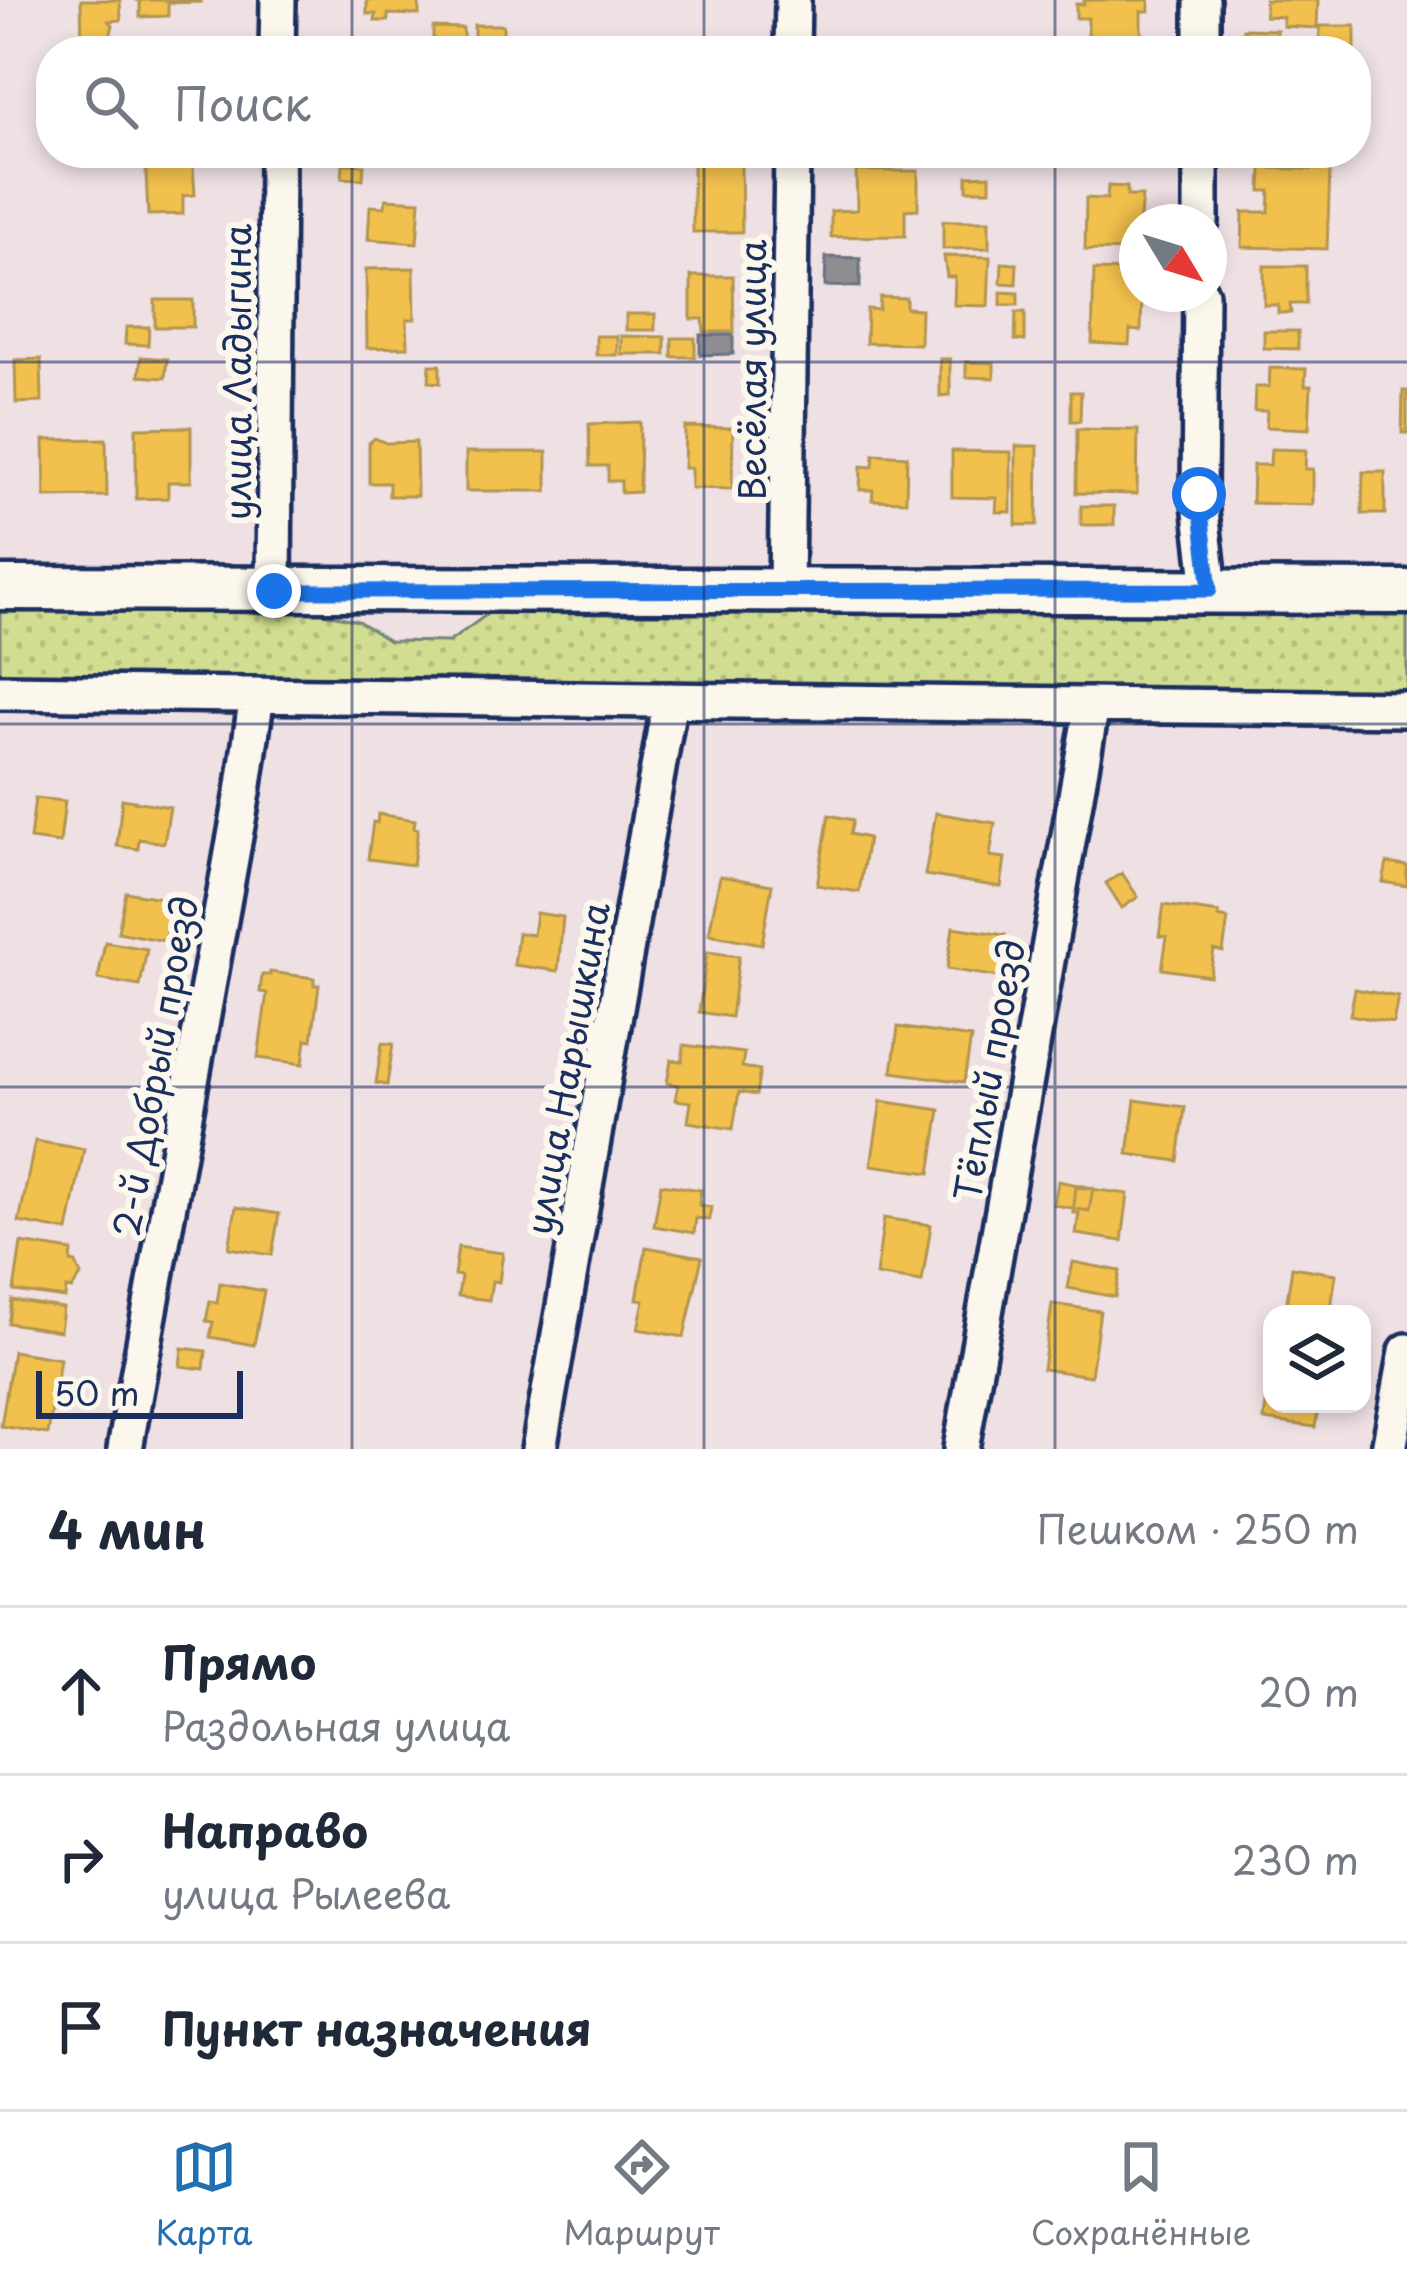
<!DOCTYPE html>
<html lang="ru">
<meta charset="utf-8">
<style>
:root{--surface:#fff;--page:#f2f2f3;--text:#1f2937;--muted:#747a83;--line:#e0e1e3;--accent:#1f6fb2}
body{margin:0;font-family:"Playpen Sans",sans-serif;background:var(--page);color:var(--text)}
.controls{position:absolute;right:36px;bottom:36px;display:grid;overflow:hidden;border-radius:24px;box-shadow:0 6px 18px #0003}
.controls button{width:108px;height:108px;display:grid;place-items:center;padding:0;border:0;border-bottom:3px solid var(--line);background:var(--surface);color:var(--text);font:60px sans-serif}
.compass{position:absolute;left:1119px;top:204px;width:108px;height:108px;border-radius:50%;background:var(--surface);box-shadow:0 6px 18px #0003;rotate:128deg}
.scale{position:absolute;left:36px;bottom:30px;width:207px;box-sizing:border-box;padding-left:12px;border:6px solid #1b2f5e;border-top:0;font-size:33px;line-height:42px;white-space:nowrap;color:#1b2f5e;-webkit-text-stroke:9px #fbf7ec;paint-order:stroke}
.stop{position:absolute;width:36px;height:36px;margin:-27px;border:9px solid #1a73e8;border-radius:50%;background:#fff}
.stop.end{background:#1a73e8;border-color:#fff;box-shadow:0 3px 12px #0008}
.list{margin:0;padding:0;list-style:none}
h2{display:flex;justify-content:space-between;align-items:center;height:156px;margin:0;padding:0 48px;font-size:51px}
h2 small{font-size:39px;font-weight:400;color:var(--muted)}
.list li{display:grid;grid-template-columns:78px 1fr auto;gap:36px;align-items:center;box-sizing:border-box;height:168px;padding:0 48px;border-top:3px solid var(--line)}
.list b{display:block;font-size:45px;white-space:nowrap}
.list p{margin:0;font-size:39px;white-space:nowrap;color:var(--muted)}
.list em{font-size:39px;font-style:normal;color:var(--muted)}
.icon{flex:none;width:66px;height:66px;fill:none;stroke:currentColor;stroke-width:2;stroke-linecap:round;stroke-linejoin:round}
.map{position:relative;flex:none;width:1407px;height:1449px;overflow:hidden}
.search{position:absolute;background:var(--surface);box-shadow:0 6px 18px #0003;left:36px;right:36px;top:36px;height:132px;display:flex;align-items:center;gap:30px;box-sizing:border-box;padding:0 42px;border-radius:48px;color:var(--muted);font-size:45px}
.sheet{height:660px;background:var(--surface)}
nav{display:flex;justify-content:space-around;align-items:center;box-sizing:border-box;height:168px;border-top:3px solid var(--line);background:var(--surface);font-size:33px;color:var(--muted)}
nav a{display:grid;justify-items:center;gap:6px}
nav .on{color:var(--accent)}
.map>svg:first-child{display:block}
.green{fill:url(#green-dots);stroke:#768677;stroke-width:3}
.homes{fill:#f2c14e;stroke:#b29553;stroke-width:3}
.industry{fill:#8d8d92;stroke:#6b7182;stroke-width:3}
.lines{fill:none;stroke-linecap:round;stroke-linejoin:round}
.minor-casing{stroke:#1b2f5e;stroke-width:42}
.tertiary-casing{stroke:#1b2f5e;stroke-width:51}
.minor{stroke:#fbf7ec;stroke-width:33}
.tertiary{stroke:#fbf7ec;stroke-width:42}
.route{stroke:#1a73e8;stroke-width:15}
.grid{fill:none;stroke:#1b2f5e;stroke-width:3;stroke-opacity:0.55}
.labels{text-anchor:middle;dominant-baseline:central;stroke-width:12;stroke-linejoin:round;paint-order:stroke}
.street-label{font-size:36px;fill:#1b2f5e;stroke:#fbf7ec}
</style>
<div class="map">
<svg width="1407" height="1449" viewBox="0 0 1407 1449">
<defs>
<pattern id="green-dots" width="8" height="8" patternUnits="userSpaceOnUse" patternTransform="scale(3)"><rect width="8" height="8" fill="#d1dd90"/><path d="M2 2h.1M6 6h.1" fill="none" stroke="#b3be7f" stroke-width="1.8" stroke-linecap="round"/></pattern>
</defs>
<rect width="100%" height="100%" fill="#efe0e4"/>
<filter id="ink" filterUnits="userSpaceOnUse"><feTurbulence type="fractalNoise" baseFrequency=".00833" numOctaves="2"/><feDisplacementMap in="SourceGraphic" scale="24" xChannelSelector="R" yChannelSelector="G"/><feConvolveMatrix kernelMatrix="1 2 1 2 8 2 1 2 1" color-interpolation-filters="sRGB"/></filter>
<g filter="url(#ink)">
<path class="green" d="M0,598L265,600L358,621L389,641L449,642L493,610L543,606L1407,605V690L0,676Z"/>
<path class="homes" d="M81,0H120L121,20L109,21L113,25L109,40L82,41Z
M135,0H200L201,2L168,3V16L140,17V1Z
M367,0H419V15L388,14V21H375L376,14H367Z
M1084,0H1149V11H1141V37H1088V18H1076V4H1084Z
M1265,0H1318L1317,28L1283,26V17L1265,16Z
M474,25H503V41L474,42Z
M1320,26H1355V48H1319Z
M433,27L463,28V41L433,40Z
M1243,29L1277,30L1276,49L1242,48Z
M459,47H498V51H459Z
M145,153H188V166L193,165L195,195L183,196V214L148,215Z
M741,159L742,232H693V160Z
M343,164L364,165L363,179L342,178Z
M1262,168L1330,170L1327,249L1242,247L1243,212H1269L1270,191H1261Z
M856,171H918V209L905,210V236L831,237V211L857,210Z
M990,175V190H967V176Z
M1108,186L1127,187V196H1142L1137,251L1085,250L1086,198L1107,199Z
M386,199L420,201L417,243L368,239L370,206L385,207Z
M943,221H989V248L943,249Z
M944,256L990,257L988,306L954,305L955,277H947Z
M1002,263L1017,264L1016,284L1001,283Z
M1264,266H1306V304H1290L1291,313H1278V305H1264Z
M414,268L415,319H407L408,347L367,348L366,269Z
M1094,270L1136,271L1137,294H1142L1141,331L1130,330L1129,345L1092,343Z
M691,276H733L734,332H704L703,319H691Z
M1001,292L1018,293V305H1001Z
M880,297L906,298V308L921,309L920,344L866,343L867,309L879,310Z
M155,300H193V327H155Z
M1016,312H1025V341L1015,340Z
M626,314H655V330H626Z
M126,327H149L148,345L125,344Z
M1264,331H1298V349L1264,348Z
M596,336H617V355H596Z
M621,336L665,337V354H621Z
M672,338H695V357H672Z
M141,357L167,359L165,378L139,376Z
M41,359L42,402L16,403L15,360Z
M940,359H950V395L940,396Z
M966,362L994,363V378L966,377Z
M430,365H440V383L429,382Z
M1270,368L1306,369L1305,386H1311L1309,429L1266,427L1267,411H1254L1255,387H1269Z
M1403,391H1407V433H1402Z
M1071,392H1081L1080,421H1071Z
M640,422L639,492L621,493V481H608V466H590L589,424Z
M191,427V482H168V498L136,499V428Z
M685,427L733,428L732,489L691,488V468H684Z
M1077,429L1138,430L1137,494L1076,493Z
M375,438L386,443L416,442L417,496H389V483H369V443Z
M106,439L107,496L45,497L44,440Z
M1016,446H1038L1037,525H1016Z
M1271,449L1306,450L1305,469H1313V505L1252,503L1253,465H1270Z
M952,451L1011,452V512H996L997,498L952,497Z
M466,452H547V491H466Z
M874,454L907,456L906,501L872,500L873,490H860L861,466L873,467Z
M1363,472H1385V514H1362Z
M1081,506H1114V525H1081Z
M35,798L65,801L60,843L30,839Z
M122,799L170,807L164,843L139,839L138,849L117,846Z
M936,813L995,823L990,856L1005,858L1001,887L925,875Z
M378,814L415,820L414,828L418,829L413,865L368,859L373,822L377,823Z
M829,815L853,820L850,834L868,838L859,892L817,885Z
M1387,863L1407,866V886L1383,882Z
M1122,873L1138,897L1122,908L1106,883Z
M720,876L772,885L762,944L709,934Z
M126,892L172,900L165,941L118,932Z
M1164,905L1219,913L1218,917L1228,919L1223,952L1214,950L1210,976L1162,969L1167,937L1159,936Z
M536,913L563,917L558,971L514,965L518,933L533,935Z
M953,927L1005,935L999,977L947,969Z
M105,942L147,949L140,986L98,979Z
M707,952L739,956L731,1017L699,1012Z
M270,972L314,978V985H319L312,1040L306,1039L303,1064L258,1058L267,993L260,992L262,975H270Z
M1355,989L1398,997L1393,1023L1350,1015Z
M898,1027L971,1038L964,1082L892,1072Z
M382,1043L393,1044L387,1085L376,1083Z
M684,1045L744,1053L742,1067L760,1070L756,1095L739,1092L733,1129L688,1122L691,1102L675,1100L678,1085L667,1083L671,1060L682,1061Z
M1135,1100L1185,1107L1178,1161L1128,1154Z
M881,1101L940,1110L930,1173L871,1165Z
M35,1141L84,1149L68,1231L19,1222Z
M1058,1181L1093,1188L1089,1211L1054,1205Z
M661,1184L701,1190L699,1205L711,1207L709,1220L696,1218L694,1233L654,1226Z
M1076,1187L1128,1194L1122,1241L1076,1234L1079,1213H1073Z
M236,1207L279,1214L272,1255L229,1248Z
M884,1218L931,1225L922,1282L876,1275Z
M21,1243L72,1251L71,1262L76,1263L81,1276L72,1289L66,1288L65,1298L14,1291Z
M458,1247L503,1253L499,1282L492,1281L489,1300L458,1296L461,1276L454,1275Z
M646,1247L702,1257L684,1337L638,1329L644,1300L637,1299Z
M1073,1262L1120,1271L1115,1297L1068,1288Z
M1292,1267L1336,1274L1330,1314H1285Z
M220,1283L264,1291L254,1345L210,1337L213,1322L206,1321L210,1301L217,1303Z
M12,1300L63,1308L60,1331L8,1323Z
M1052,1304L1100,1311L1091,1376L1043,1369Z
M182,1348L206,1351L204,1369L180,1366Z
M13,1351L60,1359L48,1434L1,1426Z
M1267,1397H1272V1404H1319L1315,1427L1264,1420Z"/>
<path class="industry" d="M826,257L860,258V287L825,286Z
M700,335H733V354L700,355Z"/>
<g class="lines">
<g class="minor-casing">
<path id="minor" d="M277,51L278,0
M792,51L793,0
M1202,51V0
M1201,222V153
M1201,294L1199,494L1210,590
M786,588L792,153
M274,591L277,153
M0,692L1407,709
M125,1449L243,792L257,695
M539,1449L670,700
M961,1449L1092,705
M1389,1449L1407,1351"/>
</g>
<g class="tertiary-casing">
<path id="tertiary" d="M0,588L1407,592"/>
</g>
<use href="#minor" class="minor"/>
<use href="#tertiary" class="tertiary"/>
</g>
</g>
<g class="lines" filter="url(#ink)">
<path class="route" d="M274,591L1210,590L1199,494"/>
</g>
<path class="grid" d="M352,0V51M704,0V51M1055,0V51M352,153V1449M704,153V1449M1055,153V1449M0,362H1407M0,724H1407M0,1087H1407"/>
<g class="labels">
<g class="street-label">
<text transform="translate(751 370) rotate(-90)">Весёлая улица</text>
<text transform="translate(236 372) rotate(-90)">улица Ладыгина</text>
<text transform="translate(154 1066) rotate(-80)">2-й Добрый проезд</text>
<text transform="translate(566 1068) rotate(-80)">улица Нарышкина</text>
<text transform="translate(988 1070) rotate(-80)">Тёплый проезд</text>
</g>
</g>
</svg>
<div class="controls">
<button><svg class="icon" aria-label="layers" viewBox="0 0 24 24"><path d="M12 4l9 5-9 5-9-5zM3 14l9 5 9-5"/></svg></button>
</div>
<svg class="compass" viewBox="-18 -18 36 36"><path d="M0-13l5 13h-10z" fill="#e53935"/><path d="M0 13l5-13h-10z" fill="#747a83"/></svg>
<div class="scale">50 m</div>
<div class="stop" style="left:1199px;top:494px"></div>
<div class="stop end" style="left:274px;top:591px"></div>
<div class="search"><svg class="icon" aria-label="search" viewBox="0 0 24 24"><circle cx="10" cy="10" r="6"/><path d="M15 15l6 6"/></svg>Поиск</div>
</div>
<section class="sheet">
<h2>4 мин<small>Пешком · 250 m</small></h2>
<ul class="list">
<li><svg class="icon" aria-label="ahead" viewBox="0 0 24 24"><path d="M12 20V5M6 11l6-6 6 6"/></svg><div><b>Прямо</b><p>Раздольная улица</p></div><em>20 m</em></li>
<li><svg class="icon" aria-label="right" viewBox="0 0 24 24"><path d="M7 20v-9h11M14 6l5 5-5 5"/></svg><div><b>Направо</b><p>улица Рылеева</p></div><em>230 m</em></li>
<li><svg class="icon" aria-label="arrive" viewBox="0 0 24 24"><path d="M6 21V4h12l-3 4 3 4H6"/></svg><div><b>Пункт назначения</b></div></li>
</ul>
</section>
<nav>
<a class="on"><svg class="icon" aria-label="map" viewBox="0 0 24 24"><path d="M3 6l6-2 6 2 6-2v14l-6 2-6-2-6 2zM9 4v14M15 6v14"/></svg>Карта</a>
<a><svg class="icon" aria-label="directions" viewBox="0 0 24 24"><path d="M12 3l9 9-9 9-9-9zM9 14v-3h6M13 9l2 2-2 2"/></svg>Маршрут</a>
<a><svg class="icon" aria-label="saved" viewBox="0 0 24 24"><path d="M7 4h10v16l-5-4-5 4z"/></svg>Сохранённые</a>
</nav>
